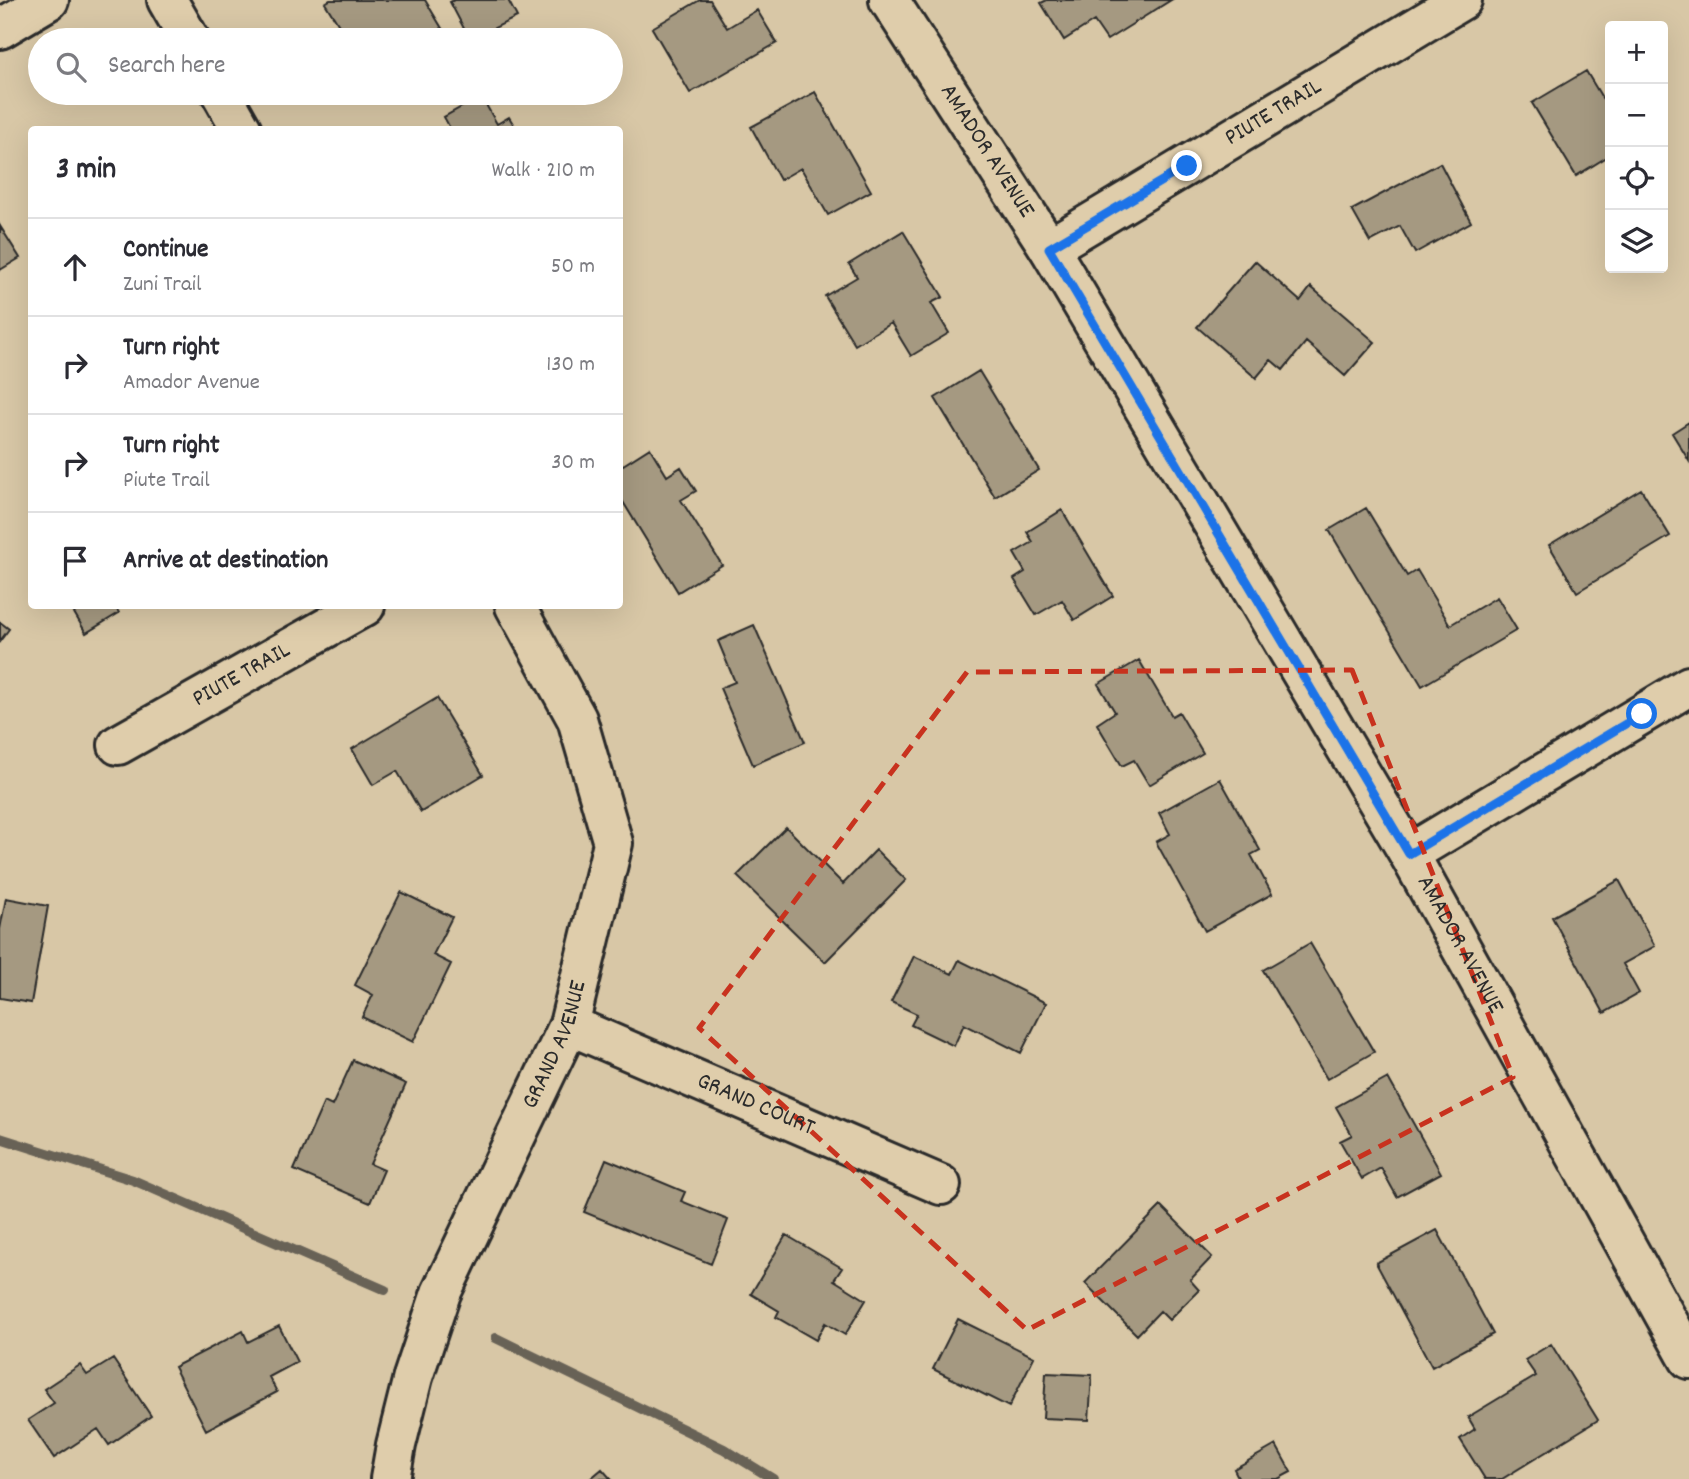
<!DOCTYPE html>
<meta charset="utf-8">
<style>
:root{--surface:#fff;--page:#f7f7f7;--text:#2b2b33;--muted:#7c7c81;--line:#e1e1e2}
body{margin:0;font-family:Dekko,sans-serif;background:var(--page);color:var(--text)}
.controls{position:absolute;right:21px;top:21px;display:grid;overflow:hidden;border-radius:7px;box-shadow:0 7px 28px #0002}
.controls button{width:63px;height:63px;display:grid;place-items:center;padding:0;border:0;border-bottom:2px solid var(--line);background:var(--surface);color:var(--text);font:35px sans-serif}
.stop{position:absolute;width:21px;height:21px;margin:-16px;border:5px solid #1a73e8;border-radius:50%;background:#fff}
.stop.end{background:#1a73e8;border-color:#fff;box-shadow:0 2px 7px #0008}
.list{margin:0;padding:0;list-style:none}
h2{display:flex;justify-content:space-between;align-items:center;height:91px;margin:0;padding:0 28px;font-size:30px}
h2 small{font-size:23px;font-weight:400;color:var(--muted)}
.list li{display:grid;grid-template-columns:46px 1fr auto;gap:21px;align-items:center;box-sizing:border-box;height:98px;padding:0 28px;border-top:2px solid var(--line)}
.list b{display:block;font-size:26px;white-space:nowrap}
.list p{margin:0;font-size:23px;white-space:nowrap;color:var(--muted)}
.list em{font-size:23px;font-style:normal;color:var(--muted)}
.icon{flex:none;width:38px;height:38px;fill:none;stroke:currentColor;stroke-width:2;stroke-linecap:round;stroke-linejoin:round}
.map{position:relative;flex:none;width:1689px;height:1479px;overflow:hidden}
.search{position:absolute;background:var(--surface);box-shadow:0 7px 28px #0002;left:28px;top:28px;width:595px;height:77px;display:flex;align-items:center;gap:18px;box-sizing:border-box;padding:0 24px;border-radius:38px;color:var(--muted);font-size:26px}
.panel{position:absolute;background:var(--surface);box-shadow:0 7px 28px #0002;left:28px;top:126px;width:595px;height:483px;border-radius:7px}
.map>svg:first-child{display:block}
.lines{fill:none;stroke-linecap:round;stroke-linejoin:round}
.stream{stroke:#686257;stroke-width:10}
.building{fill:#a59981;stroke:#2b2b2b;stroke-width:2}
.minor-casing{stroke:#2b2b2b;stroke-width:44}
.minor{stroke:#dfcdab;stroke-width:38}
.route{stroke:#1a73e8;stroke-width:9}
.marked{fill:none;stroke:#c8321e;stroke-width:5;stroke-dasharray:14 9;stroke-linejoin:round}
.labels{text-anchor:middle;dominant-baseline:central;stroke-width:7;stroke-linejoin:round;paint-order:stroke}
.street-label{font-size:24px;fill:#2b2b2b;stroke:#dfcdab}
</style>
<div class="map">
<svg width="1689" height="1479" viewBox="0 0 1689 1479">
<rect width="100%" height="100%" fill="#d8c7a6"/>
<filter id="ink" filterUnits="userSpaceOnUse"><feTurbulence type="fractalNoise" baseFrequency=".0143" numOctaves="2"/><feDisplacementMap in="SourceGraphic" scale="14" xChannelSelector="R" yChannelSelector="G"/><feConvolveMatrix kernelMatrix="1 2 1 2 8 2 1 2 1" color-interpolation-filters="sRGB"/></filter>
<g filter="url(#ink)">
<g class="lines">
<path class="stream" d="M0,1138L133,1180L385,1290
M496,1338L724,1449L773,1479"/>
</g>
<path class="building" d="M330,0H425L446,35L438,40H348L325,3Z
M454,0H508L517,17L470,40L450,2Z
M700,0H710L727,28L757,10L777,43L690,93L652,28Z
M1047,0H1171L1107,40L1094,21L1064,40L1041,3Z
M1586,71L1610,111V155L1576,176L1532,103Z
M815,92L871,191L828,215L801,168L780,180L751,127Z
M481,96L497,124L509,117L517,130H451L444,117Z
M1440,163L1471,222L1415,253L1400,226L1370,242L1352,210Z
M0,226L20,258L0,270Z
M903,231L943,297L931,303L949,333L911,356L891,323L855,345L825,296L857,277L849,264Z
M1255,261L1300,301L1311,287L1375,342L1345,376L1306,342L1283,370L1271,360L1256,378L1197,327Z
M979,371L1039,470L995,497L935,398Z
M1689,422V461L1672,433Z
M650,448L667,476L681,467L696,491L681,500L722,565L678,592L620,497V467Z
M1641,489L1670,536L1577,592L1549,545Z
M1366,508L1407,576L1417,570L1450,625L1497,597L1517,630L1422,686L1329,530Z
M1062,510L1113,596L1074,620L1062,600L1036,615L1014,579L1025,572L1014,553L1033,542L1027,532Z
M70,606H115L119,613L86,633Z
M0,622L9,629L0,641Z
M754,625L805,742L753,765L720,688L735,682L718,641Z
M1139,660L1172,716L1179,712L1203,753L1149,785L1134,760L1122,766L1097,724L1115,712L1098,684Z
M437,698L483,775L421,812L397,771L373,785L352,749Z
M1220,779L1260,850L1251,855L1272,894L1205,931L1156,842L1170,834L1159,813Z
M786,827L843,884L876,850L906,880L825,962L737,876Z
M1619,880L1655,946L1623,964L1639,993L1604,1013L1552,917Z
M401,892L452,917L433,955L451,964L413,1042L362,1017L373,995L355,985Z
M6,898L48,906L31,1003L0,998V929Z
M1310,943L1374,1052L1327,1079L1263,970Z
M914,956L952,974L959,960L1046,1003L1021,1053L964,1024L954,1046L911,1025L917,1014L891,1002Z
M353,1060L406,1084L370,1164L384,1170L370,1203L294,1170L324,1102L332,1106Z
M1388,1078L1441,1173L1397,1197L1381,1168L1362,1179L1340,1141L1352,1135L1336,1107Z
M606,1159L685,1192L681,1201L728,1220L711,1264L584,1212Z
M1161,1206L1212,1257L1190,1280L1199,1290L1169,1320L1160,1311L1137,1335L1085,1283Z
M1437,1230L1493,1334L1432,1367L1376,1263Z
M786,1235L842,1268L834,1280L866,1300L845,1335L825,1323L816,1340L776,1317L779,1311L751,1294Z
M958,1319L1034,1357L1009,1407L933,1369Z
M279,1326L297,1362L269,1377L277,1392L206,1430L174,1367L243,1331L248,1342Z
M1551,1344L1598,1420L1502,1479H1485L1460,1439L1475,1429L1468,1417L1536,1376L1525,1360Z
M113,1359L151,1416L109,1445L98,1429L54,1458L28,1420L54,1403L44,1389L80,1365L87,1375Z
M1046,1373L1092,1375L1089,1420L1043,1418Z
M1276,1445L1291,1472L1278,1479H1239L1234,1469Z
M602,1469L611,1479H590Z"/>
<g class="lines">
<g class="minor-casing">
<g id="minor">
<path d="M167,0L190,40"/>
<path id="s1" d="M889,0L1049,248L1409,854L1689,1359"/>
<path d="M0,29L49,0"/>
<path d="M221,93L242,130"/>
<path id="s2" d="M1049,248L1462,0"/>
<path id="s3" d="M118,745L365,606"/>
<path d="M1409,854L1689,686"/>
<path id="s4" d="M569,1025L941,1185"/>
<path id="s5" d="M390,1479L396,1445L413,1377L441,1293L569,1025L613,843L577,719L515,606"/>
</g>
</g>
<use href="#minor" class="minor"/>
</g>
</g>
<g class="lines" filter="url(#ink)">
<path class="route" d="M1187,166L1049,248L1409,854L1642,714"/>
</g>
<path class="marked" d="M1352,670L1513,1077L1027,1330L699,1028L967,672Z"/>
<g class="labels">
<g class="street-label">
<text stroke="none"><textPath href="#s2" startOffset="262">PIUTE TRAIL</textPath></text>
<text stroke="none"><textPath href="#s1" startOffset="180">AMADOR AVENUE</textPath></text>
<text stroke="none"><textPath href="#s3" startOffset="142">PIUTE TRAIL</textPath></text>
<text stroke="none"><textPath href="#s1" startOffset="1104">AMADOR AVENUE</textPath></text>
<text stroke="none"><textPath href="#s5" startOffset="467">GRAND AVENUE</textPath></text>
<text stroke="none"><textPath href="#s4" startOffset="203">GRAND COURT</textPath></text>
</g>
</g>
</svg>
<div class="controls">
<button>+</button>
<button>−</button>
<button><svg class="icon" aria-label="locate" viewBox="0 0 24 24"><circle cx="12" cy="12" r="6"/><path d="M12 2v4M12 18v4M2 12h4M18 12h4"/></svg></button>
<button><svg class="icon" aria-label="layers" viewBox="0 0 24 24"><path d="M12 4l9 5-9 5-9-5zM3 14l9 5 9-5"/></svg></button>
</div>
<div class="stop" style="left:1642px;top:714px"></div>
<div class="stop end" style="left:1187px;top:166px"></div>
<div class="search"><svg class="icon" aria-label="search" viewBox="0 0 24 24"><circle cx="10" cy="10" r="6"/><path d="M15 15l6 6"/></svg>Search here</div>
<section class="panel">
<h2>3 min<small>Walk · 210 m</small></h2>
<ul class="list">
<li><svg class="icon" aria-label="ahead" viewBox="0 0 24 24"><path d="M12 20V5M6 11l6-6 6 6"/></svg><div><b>Continue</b><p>Zuni Trail</p></div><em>50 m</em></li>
<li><svg class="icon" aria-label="right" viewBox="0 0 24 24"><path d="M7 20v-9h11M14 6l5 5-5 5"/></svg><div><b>Turn right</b><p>Amador Avenue</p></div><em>130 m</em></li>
<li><svg class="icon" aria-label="right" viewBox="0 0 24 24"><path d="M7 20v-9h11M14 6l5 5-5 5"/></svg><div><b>Turn right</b><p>Piute Trail</p></div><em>30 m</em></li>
<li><svg class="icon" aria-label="arrive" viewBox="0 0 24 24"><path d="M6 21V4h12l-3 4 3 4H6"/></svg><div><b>Arrive at destination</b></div></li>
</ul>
</section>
</div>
